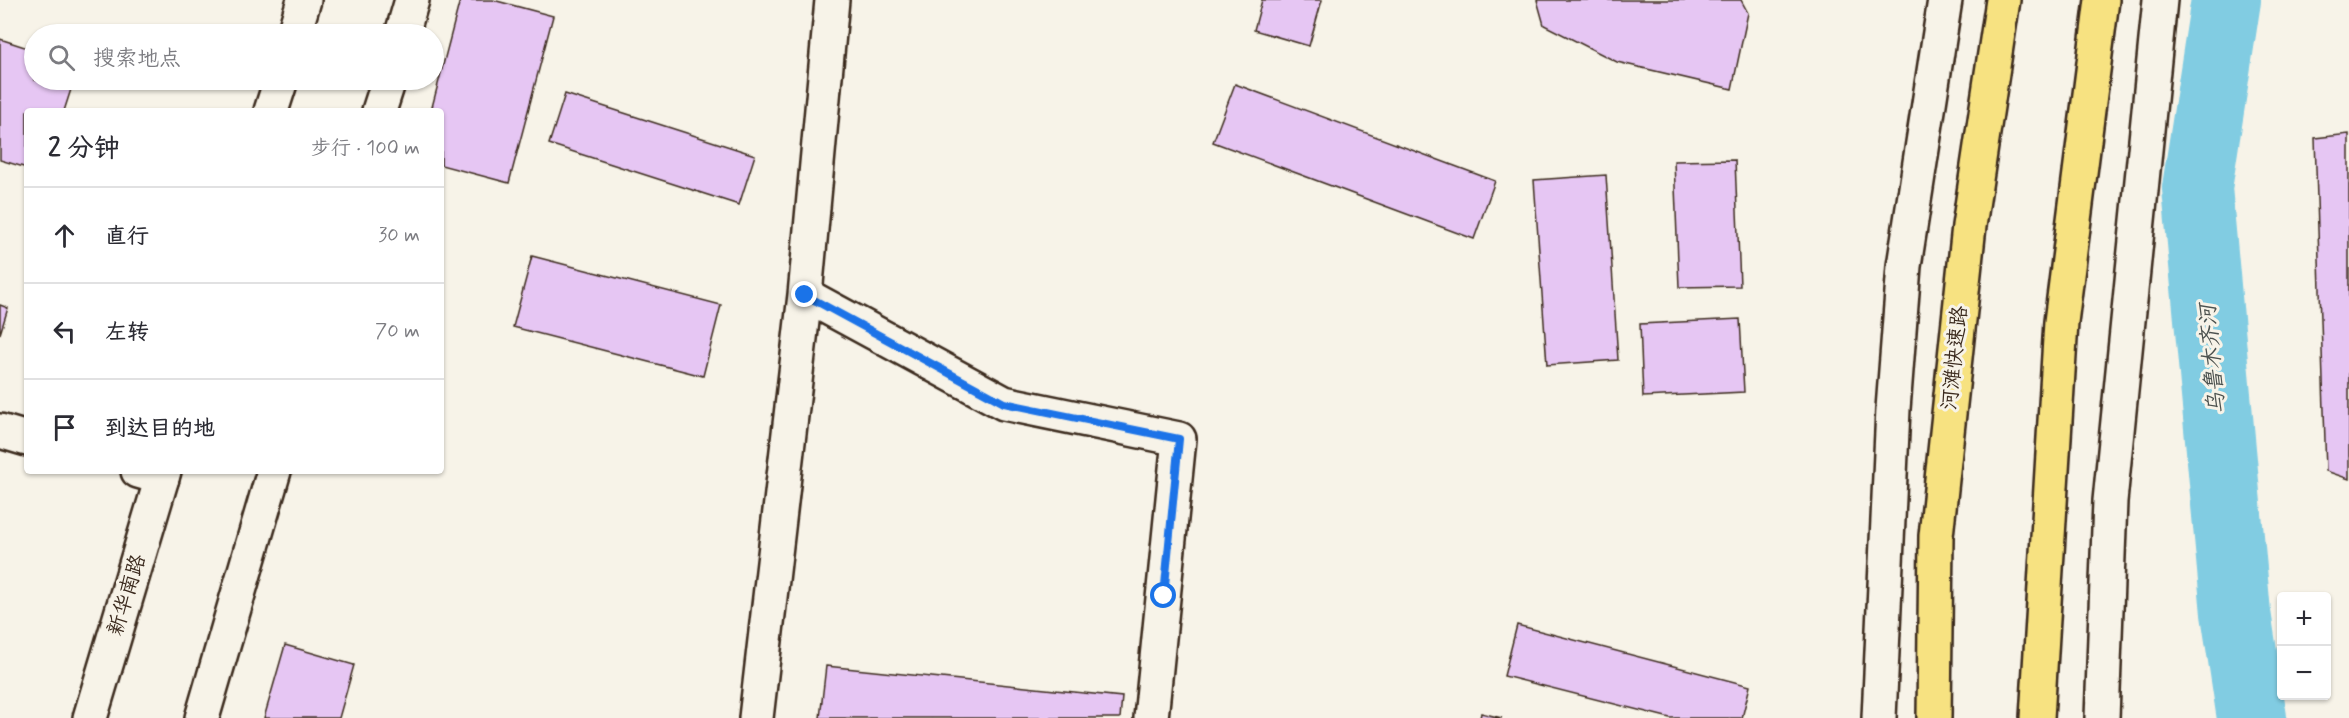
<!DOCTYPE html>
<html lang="zh">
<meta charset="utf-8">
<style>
:root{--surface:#fff;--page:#f7f7f7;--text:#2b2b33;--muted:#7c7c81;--line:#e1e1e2}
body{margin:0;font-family:Mynerve,"LXGW WenKai TC",sans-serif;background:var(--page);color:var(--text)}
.controls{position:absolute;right:18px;bottom:18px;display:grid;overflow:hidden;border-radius:6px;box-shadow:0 2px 4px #0004}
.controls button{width:54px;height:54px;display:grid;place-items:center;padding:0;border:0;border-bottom:2px solid var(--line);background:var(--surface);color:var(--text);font:30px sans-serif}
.stop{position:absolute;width:18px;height:18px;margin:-14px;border:4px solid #1a73e8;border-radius:50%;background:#fff}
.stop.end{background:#1a73e8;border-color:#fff;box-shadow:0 2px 6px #0008}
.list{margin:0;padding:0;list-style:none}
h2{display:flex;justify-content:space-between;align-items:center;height:78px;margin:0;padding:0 24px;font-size:26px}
h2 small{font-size:20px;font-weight:400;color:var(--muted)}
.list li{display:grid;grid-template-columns:39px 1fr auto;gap:18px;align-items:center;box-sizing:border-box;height:96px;padding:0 24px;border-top:2px solid var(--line)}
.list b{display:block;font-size:22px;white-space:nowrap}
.list em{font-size:20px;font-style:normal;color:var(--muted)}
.icon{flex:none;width:33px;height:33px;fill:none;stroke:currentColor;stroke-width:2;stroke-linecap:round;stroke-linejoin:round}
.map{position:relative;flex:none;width:2349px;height:718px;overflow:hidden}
.search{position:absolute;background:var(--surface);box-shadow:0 2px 4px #0004;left:24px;top:24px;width:420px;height:66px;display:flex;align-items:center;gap:15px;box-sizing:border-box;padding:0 21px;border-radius:33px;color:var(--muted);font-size:22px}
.panel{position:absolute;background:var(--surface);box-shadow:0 2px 4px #0004;left:24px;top:108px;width:420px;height:366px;border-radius:6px}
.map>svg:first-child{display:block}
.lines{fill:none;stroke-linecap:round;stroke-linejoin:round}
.river{stroke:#81cce2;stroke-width:70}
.building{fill:#e6c6f3;stroke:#3b2a1e;stroke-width:1.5}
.street-casing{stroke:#3b2a1e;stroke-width:38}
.secondary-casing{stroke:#3b2a1e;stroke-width:38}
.highway-casing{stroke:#3b2a1e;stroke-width:38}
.street{stroke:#f7f3e8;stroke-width:33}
.secondary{stroke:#f7f3e8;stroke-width:33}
.highway{stroke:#f7e281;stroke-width:33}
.route{stroke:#1a73e8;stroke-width:8}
.labels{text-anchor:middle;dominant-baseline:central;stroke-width:6;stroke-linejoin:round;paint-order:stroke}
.street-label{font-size:21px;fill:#3b2a1e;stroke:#f7f3e8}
.water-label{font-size:22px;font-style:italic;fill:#4c524f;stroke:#f7f3e8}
</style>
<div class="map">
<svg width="2349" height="718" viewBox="0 0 2349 718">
<rect width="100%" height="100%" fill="#f7f3e8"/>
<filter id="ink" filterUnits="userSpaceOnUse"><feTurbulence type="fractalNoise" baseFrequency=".0167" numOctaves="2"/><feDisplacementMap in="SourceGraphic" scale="12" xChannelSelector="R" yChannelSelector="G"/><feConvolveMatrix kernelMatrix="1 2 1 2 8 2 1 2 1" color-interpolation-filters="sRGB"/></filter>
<g filter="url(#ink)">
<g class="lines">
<path class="river" d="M2226,0L2197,188L2236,613L2252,718"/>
</g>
<path class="building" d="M460,0H493L553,16L509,183L441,165V111H431Z
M1262,0H1322L1309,46L1254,30Z
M1537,0H1741L1748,13L1732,89L1617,62L1544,25Z
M0,39L34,50V80H74L64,111H27V168L0,160Z
M1235,84L1495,181L1474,239L1213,142Z
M565,94L755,155L739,205L549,144Z
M2349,134V479L2326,471L2315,138Z
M1735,160L1740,286L1679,287L1674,161Z
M1606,175L1618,360L1547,365L1534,180Z
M532,256L721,305L703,376L513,327Z
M0,305L8,308L0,334Z
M1740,319L1744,392L1643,397L1640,324Z
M1517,625L1750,686L1742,718H1670L1504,676Z
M285,645L354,665L339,718H264Z
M826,666L1122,697L1120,718H820Z
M1481,713L1502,718H1480Z"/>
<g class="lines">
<g class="street-casing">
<path id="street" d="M805,295L1004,403L1179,439L1151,718
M0,431L27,439
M138,471L162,478
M756,718L805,295L832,0"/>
</g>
<g class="secondary-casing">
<path id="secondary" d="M294,34L304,0
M402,34L412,0
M271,111L281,80
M379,111L389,80
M90,718L164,471
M202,718L274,471
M1879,718L1893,409L1904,266L1945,0
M2102,718L2110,501L2160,0"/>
</g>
<g class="highway-casing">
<path id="highway" d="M1934,718L1936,536L1969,226L2003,0
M2037,718L2061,322L2102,0"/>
</g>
<use href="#street" class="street"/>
<use href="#secondary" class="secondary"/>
<use href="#highway" class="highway"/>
</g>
</g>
<g class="lines" filter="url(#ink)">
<path class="route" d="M805,295L1004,403L1179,439L1164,596"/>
</g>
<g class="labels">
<g class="street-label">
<text transform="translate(1955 358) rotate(-84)">河滩快速路</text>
<text transform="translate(127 595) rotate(-73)">新华南路</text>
</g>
<g class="water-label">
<text transform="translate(2213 359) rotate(-95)">乌鲁木齐河</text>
</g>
</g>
</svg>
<div class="controls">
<button>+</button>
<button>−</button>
</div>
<div class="stop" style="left:1164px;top:596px"></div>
<div class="stop end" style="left:805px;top:295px"></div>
<div class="search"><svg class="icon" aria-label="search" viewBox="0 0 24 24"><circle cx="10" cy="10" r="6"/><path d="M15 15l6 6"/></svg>搜索地点</div>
<section class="panel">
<h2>2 分钟<small>步行 · 100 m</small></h2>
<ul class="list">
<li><svg class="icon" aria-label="ahead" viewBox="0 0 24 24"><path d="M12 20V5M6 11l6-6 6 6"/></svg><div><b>直行</b></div><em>30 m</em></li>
<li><svg class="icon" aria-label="left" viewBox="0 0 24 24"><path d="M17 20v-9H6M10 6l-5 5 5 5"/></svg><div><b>左转</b></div><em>70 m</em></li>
<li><svg class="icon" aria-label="arrive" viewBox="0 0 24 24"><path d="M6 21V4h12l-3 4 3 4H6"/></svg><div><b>到达目的地</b></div></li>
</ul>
</section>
</div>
